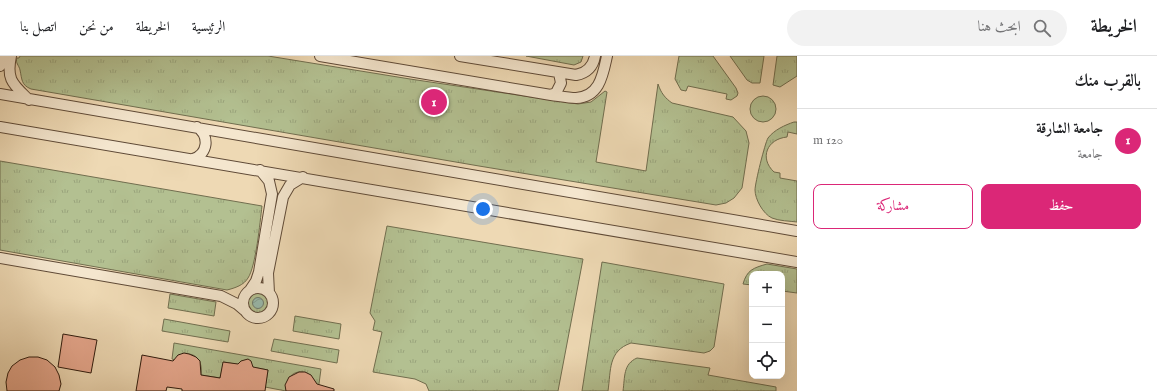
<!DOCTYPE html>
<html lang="ar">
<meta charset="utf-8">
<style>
:root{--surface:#fff;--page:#f2f2f2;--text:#202124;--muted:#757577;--line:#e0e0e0;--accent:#db2777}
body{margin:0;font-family:"IM FELL English",Amiri,serif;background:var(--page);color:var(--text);direction:rtl}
.controls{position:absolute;right:12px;bottom:12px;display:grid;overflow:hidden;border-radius:8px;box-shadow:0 4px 16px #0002}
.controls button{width:36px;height:36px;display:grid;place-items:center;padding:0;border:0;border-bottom:1px solid var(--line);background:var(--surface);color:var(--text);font:20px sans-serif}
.you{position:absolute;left:483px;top:153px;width:14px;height:14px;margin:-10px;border:3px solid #fff;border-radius:50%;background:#1a73e8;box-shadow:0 0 0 6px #1a73e833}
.badge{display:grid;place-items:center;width:26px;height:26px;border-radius:50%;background:var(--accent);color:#fff;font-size:13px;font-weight:700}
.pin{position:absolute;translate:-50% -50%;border:2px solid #fff;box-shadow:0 1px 4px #0006}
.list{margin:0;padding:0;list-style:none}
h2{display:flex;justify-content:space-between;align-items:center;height:52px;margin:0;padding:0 16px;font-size:17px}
h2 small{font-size:13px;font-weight:400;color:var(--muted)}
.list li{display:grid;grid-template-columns:26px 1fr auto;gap:12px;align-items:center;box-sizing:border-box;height:64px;padding:0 16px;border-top:1px solid var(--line)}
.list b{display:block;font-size:15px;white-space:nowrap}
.list p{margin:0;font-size:13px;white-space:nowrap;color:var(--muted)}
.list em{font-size:13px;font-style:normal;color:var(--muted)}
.actions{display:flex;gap:8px;padding:12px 16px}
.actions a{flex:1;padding:9px 0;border:1px solid var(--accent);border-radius:8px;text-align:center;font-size:14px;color:var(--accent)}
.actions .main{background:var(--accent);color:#fff}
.icon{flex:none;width:22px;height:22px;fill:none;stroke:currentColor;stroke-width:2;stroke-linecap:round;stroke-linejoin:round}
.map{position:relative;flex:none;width:797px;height:335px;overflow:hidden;direction:ltr}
header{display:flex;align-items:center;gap:24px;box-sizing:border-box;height:56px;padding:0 20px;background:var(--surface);border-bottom:1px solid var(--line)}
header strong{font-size:19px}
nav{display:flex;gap:22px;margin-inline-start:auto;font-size:14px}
.search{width:280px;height:36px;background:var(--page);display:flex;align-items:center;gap:10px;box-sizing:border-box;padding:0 14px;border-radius:22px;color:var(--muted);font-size:15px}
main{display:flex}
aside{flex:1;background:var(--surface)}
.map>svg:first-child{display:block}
.grass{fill:url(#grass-tufts);stroke:#716e4f}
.water{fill:url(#water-waves);stroke:#6f7a6c}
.building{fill:#e6a78d;stroke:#2f1b0d}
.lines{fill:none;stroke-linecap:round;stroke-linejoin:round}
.minor-casing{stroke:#5f4a37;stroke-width:12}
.minor{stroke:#f4e6ce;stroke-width:10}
</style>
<header>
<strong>الخريطة</strong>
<div class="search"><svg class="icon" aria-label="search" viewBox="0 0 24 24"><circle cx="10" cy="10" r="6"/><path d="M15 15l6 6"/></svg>ابحث هنا</div>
<nav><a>الرئيسية</a><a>الخريطة</a><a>من نحن</a><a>اتصل بنا</a></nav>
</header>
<main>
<aside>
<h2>بالقرب منك<small></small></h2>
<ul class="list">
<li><span class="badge">1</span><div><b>جامعة الشارقة</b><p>جامعة</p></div><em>120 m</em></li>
</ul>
<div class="actions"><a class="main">حفظ</a><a>مشاركة</a></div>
</aside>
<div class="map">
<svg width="797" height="335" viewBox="0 0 797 335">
<defs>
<pattern id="grass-tufts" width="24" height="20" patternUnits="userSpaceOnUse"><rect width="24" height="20" fill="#b3c091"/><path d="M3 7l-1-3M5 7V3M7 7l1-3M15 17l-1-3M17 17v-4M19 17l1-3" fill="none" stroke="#9aa47c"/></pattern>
<pattern id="water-waves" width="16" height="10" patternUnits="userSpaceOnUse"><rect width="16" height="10" fill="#99baac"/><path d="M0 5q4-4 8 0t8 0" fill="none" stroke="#849f93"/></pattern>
</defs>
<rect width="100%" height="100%" fill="#eed9b4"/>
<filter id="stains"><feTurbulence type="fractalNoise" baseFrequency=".005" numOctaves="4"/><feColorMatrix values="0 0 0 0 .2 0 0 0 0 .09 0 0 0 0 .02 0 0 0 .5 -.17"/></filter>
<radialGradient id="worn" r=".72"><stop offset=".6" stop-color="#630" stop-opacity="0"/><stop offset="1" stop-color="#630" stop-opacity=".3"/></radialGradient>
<path class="grass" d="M20,0H268L410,23L578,48L591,46L605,35L607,36L596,106L646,115L658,28C661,37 665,42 672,47L733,61L746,75L749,87L742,132L734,142L726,147L716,149L479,110L31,33C21,29 22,23 20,14C19,9 15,7 17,2H19Z
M526,0H583L581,6L574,9Z
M679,0H713L736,32L738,37L737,40L731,44L726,43L727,38L688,30L686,35L681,34L675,23Z
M730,0H764L760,27H752L747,24Z
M777,0H797V20L780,31L773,29Z
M750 53a13 13 0 1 1 26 0a13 13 0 1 1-26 0Z
M794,66H797V78L788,76L787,81C767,83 759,102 774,116L780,117V122L797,125V166C790,165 779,165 772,162C763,158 755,143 755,134C755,127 765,87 768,82C774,74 785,69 794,66Z
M0,105L262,150C260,166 256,210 248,222C244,229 235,232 227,234L0,194Z
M387,170L583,203L558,335H429L426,328L415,323L373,316L382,276L373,274L375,265L370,257Z
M602,206L724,228L714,291L710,295L704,297L631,287C608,295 611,314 608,335H582Z
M767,208L797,213V237L782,235V218H752V229L743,228C747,214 753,212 767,208Z
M246 247a12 12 0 1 1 24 0a12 12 0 1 1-24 0Z
M170,238L216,246L214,260L168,252Z
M295,260L341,268L339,283L293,275Z
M164,263L230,275L228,286L162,275Z
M274,283L339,294L337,307L271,295Z
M174,287L321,313L318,335C314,309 285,310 286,335L265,331L268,314L224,306L220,322L201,319C202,311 201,303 193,299C190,298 186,297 183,298C180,299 177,302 175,304L172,303Z
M637,302L710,312L708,319L776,331V335H623C625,321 623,308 637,302Z"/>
<path class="water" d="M252.5 247a5.5 5.5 0 1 1 11 0a5.5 5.5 0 1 1-11 0Z"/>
<path class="building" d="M63,278L97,284L91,317L58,311Z
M184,297L189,298L196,301L200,305L201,319L220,322L223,306L238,308L241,305L248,303L251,305L253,311L268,314L265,335H182V333L167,331L166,335H136L142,299L173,305L178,299Z
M29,301H38L47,304L55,311L59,319L61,328L59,335H7L6,326L8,317L12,310L20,304Z
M299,316H305L311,319L317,328L334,333V335H286L285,329L289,321Z"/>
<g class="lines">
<g class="minor-casing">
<path id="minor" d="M11,0C6,24 13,28 29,44
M320,0L551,39C559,40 568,42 576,42C600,41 603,18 607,0
M460,0L576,19C587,17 593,11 595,0
M0,10L3,0
M0,38L797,175
M551,39L556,37L561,27L559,17
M0,71L797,206
M193,103C208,98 210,80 197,71
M0,202L221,240L237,248L244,254
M243 247a15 15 0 1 1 30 0a15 15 0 1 1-30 0Z
M250,234L256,225L259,216L272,138L269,125L260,114
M269,237L268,217L283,141L290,129L303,121"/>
</g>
<use href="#minor" class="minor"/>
</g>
<rect width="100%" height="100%" filter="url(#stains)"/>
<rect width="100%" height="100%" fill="url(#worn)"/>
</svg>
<div class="controls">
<button>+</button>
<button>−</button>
<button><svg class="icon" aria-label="locate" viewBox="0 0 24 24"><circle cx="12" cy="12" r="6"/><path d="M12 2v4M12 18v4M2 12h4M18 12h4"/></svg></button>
</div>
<div class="you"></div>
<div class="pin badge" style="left:434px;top:46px">1</div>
</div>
</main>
